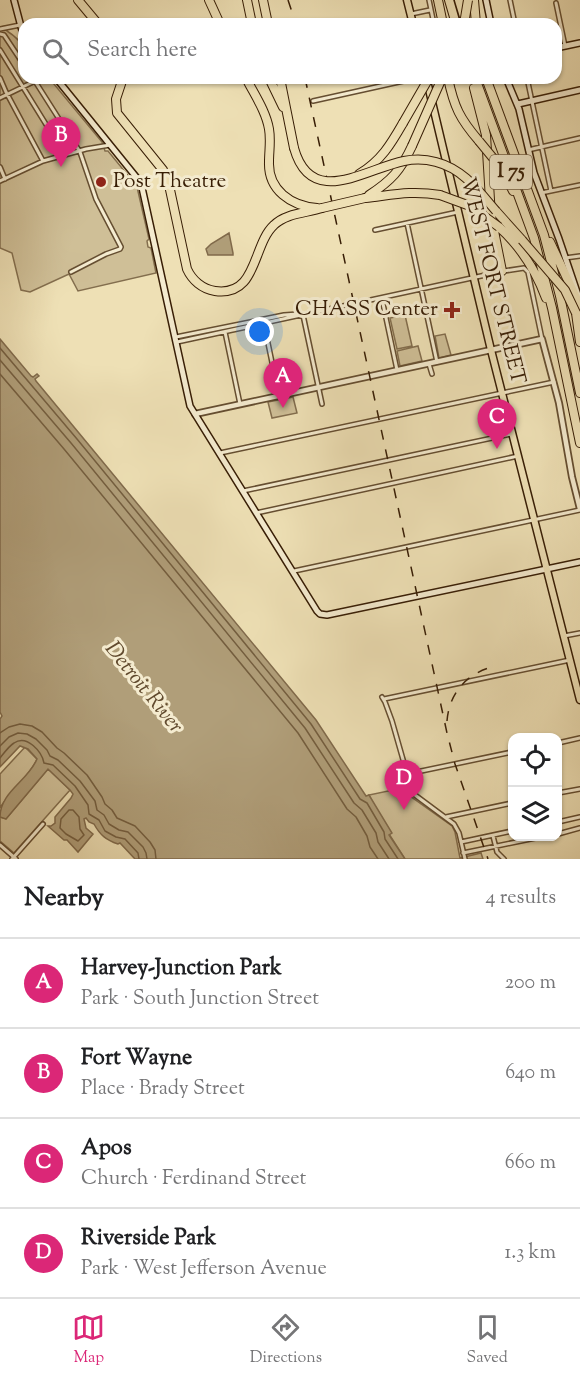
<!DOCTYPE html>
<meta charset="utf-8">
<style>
:root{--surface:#fff;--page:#f6f6f6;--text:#202124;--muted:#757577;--line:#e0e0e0;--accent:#db2777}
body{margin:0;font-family:"Sorts Mill Goudy",serif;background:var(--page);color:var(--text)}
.controls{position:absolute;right:18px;bottom:18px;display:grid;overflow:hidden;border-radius:12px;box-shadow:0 2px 4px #0004}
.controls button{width:54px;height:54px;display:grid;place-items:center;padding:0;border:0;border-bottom:2px solid var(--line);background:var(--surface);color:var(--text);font:30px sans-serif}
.you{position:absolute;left:260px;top:332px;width:21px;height:21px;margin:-15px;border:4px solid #fff;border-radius:50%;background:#1a73e8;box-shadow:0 0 0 9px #1a73e833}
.badge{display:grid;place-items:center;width:39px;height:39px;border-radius:50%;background:var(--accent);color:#fff;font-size:20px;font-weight:700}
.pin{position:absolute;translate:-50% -50px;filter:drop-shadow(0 2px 3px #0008)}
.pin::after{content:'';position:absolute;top:32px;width:21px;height:18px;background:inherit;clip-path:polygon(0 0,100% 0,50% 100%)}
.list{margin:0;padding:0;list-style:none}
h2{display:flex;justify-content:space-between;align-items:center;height:78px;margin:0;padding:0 24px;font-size:26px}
h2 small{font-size:20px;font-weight:400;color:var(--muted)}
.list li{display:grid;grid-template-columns:39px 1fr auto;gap:18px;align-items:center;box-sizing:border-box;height:90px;padding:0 24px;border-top:2px solid var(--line)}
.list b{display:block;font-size:22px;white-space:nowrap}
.list p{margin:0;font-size:20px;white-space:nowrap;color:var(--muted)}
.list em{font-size:20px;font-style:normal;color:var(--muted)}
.icon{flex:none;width:33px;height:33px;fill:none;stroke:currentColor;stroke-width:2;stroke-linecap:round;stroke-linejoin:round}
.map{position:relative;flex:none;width:580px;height:859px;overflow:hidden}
.search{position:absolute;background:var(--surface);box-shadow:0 2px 4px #0004;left:18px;right:18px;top:18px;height:66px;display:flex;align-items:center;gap:15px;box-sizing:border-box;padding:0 21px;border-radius:18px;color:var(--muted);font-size:22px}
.sheet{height:438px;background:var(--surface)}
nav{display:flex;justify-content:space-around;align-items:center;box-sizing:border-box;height:84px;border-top:2px solid var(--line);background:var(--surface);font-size:16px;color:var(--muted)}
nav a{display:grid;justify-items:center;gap:3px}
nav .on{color:var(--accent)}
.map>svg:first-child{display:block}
.green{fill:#cfbf97;stroke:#836e4e;stroke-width:1.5}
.water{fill:#b09e79;stroke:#806a4b;stroke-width:1.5}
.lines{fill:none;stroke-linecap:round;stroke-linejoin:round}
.shore{stroke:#745e3f;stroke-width:1.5}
.minor-casing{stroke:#654e31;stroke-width:6}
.tertiary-casing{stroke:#654e31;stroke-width:8}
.secondary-casing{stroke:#371d05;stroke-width:8}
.primary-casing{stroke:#371d05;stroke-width:9}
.motorway-casing{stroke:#371d05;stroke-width:10}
.minor{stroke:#f4ebcf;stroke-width:3}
.tertiary{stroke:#f4ebcf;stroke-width:4.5}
.secondary{stroke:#f4ebcf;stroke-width:5}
.primary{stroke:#eee0b5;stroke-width:6}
.motorway{stroke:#eee0b5;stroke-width:8}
.rail{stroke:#371d05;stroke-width:1.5;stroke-dasharray:10 10;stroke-linecap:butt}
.motorway-bridge-casing{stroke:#371d05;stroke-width:10;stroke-linecap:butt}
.motorway-bridge{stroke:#eee0b5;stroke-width:8}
.poi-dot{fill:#8f2418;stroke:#f4ebcf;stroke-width:2}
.labels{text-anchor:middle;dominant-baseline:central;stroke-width:6;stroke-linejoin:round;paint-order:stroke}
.shield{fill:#f4ebcf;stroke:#705b42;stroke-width:1.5}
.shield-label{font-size:20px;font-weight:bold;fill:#371d05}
.poi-label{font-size:21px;fill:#371d05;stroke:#f4ebcf;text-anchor:start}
.street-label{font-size:21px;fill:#371d05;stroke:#f4ebcf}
.water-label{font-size:22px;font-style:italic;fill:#614a2e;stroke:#f4ebcf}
</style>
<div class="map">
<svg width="580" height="859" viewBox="0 0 580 859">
<rect width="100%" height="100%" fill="#eee0b5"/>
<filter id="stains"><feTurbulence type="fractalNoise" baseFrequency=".00333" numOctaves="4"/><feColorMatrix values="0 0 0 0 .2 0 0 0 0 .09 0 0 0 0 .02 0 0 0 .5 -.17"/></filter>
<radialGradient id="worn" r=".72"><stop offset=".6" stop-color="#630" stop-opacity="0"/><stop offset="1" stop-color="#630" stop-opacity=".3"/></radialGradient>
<path class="green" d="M6,26L7,31C29,45 24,54 24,78H49L102,142L105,151H108L135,184L136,187H137L149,239L147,241L148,247L151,248L156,273L78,291L69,274L30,292L21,290L12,253L0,248V27Z
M405,315L412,346L397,349L390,318Z
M445,334L451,355L439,358L435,336Z
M418,346L422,361L400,366L397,351Z
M293,397L297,413L272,418L268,402Z
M25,747L37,759C29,778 10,790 0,808V774Z
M48,769L70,790L14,853L0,841V817L6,819Z
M407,787L410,796L452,826L455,832L460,858L481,853L483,859H405L389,834L369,795Z"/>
<path class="water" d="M229,233L233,253V255H208L206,249L211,244Z
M0,339L31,376L33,377L37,374L39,376L35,379L36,381L316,720L366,796L369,795L392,833L389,835L405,859H135L120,843L118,844C106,840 100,835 94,824L89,822L86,818L84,819L86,828L93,834L78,852L67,840H64L48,826H51L55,823V817L71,798L73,794L70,790L48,769L6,819L0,817C0,792 28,781 37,759L28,749L20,746L0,767V719L2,716L0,712Z"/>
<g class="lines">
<path class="shore" d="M0,348L77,439L311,724L360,799L367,803L384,832L385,839L398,859
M0,360L71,443L305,728L354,803L362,810L376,833L378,842L389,859
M0,374L64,449L298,733L347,809L356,817L367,836L370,847L378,859
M0,733L9,727L20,724L32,726L42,732L57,748L64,753L87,775L102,797L105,804L112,810L117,818L135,826L150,842L155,850L156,859
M0,746L9,737L18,733L27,734L36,739L47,750L50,756L58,760L80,781L95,801L97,810L104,815L109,824L119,830L128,832L143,847L146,853L147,859
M0,758C4,753 9,746 14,743C27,734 42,752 44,763L53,765L75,786L88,805L89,814L99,820L105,831L116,837L125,839L138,853L139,859
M69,810H73L79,817L80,829L84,835L78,841L66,834L60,828L61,819Z"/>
<g class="minor-casing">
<path id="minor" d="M429,0L434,24
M510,0L515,24
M556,3L565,46
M411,14L430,10
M0,29L20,25
M0,34L4,35L24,65
M0,50L65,155
M0,78L6,92L43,161
M33,78L80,152L96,199L121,247L120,249L106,254L71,272
M527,78L551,191
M0,98L35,81
M313,101L417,78
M528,150L580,138
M0,167L5,179
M0,181L43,161L86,149L110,145
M541,193L580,185
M407,223L437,362
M375,230L458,212
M565,258L580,256
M382,299L397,370
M303,315L322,404
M264,324L279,396
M225,332L240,404
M176,337L284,315L298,314
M177,342L504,271L524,268L528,272L542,339
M429,364L432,374
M220,453L554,382
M243,491L511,434
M256,513L518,456
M294,571L580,510
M564,636L580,633
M382,697L385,702L392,721L412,791L415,795L454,824L459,833L465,859
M384,699L570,660
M558,743L580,738
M407,774L512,752
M558,793L580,789
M446,817L512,803
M558,822L580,817
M558,834L580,828
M493,836L497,852L504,859
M461,842L512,831
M0,845L16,859
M463,853L545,836
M12,859L43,824"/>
</g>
<g class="tertiary-casing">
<path id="tertiary" d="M195,414L542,339L559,403L572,477L580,509"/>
</g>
<g class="secondary-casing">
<path id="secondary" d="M14,0L24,38
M486,0L491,24
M556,48L580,43
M56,78L141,183L190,406L317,611L320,614L327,615L580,562
M506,78L519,109L534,173L559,239L578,295
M518,104L580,90"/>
</g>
<g class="primary-casing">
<path id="primary" d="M407,0L413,24
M427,81L491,350L580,700"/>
</g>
<g class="motorway-casing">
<path id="motorway" d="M78,0L98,24
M209,0L220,24
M247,0L252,24
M263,0L268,24
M438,0L443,24
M449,0L456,24
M459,0L465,20
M474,0L476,24
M123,78L116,99L117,113L163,170L169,185L187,269C192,280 202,289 215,291C258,297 252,245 274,225C286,213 307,213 322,208
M246,78C254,94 266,111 269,129C271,140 269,151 269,162C268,190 291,206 317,208
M269,78L283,107
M280,78L294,148
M448,78C454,107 460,119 479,141
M475,78L534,238L552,308L580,443
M486,78L544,235L560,296L580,393
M474,88L486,135L491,216L502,271
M493,158L504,173L513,191
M359,174C381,161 391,144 403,123
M369,195C391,181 401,170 412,146
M365,198C392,195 411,190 440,195
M496,211L522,240
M499,227C521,247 536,271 546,298
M550,242L580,306
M576,313L580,342"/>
</g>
<use href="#minor" class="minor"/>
<use href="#tertiary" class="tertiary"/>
<use href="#secondary" class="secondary"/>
<use href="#primary" class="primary"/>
<use href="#motorway" class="motorway"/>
<path class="rail" d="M288,0L296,24
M305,78L447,733L455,764L488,859
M447,721C449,694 466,674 492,667"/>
<g class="motorway-bridge-casing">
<path id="motorway-bridge" d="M464,24L468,0
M403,123L429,78
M479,141L493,158
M412,146L442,78
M294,148C311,209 365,169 404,161C414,159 425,159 436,162C463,169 478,190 496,211
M440,195L470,206L499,227
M322,208L365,198
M522,240L565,290L576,313"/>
</g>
<use href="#motorway-bridge" class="motorway-bridge"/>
</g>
<g class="poi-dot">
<circle cx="101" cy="182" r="6"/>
<path d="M449 301h6v6h6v6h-6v6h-6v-6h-6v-6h6z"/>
</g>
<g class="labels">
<rect class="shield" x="490" y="155" width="42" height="34" rx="4.5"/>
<g class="shield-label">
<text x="511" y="172">I 75</text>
</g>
<g class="poi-label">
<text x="113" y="182">Post Theatre</text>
<text x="438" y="310" text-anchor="end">CHASS Center</text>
</g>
<g class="street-label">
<text transform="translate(492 281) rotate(76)">WEST FORT STREET</text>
</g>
<g class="water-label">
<text transform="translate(143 688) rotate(51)">Detroit River</text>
</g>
</g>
<rect width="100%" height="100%" filter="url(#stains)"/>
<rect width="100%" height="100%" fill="url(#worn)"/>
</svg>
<div class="controls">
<button><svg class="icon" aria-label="locate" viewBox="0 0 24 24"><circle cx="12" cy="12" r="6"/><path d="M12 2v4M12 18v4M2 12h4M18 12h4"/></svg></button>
<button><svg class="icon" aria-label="layers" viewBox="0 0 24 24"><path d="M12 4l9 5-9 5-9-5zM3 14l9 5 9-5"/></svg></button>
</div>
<div class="you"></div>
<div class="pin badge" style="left:283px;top:408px">A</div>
<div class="pin badge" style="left:61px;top:167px">B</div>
<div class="pin badge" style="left:497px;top:449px">C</div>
<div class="pin badge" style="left:404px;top:810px">D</div>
<div class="search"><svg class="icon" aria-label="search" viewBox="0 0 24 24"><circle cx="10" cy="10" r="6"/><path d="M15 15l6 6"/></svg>Search here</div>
</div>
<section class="sheet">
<h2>Nearby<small>4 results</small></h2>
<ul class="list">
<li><span class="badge">A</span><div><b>Harvey-Junction Park</b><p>Park · South Junction Street</p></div><em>200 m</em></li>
<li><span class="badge">B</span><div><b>Fort Wayne</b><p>Place · Brady Street</p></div><em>640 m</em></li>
<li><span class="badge">C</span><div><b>Apos</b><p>Church · Ferdinand Street</p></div><em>660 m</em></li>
<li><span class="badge">D</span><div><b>Riverside Park</b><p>Park · West Jefferson Avenue</p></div><em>1.3 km</em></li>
</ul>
</section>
<nav>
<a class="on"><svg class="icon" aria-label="map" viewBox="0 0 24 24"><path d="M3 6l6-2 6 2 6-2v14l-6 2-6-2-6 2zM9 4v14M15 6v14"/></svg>Map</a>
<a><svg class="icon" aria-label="directions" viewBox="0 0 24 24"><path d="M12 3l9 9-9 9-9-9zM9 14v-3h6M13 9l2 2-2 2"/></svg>Directions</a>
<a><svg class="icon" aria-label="saved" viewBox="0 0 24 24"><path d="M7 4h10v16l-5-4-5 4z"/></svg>Saved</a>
</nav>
